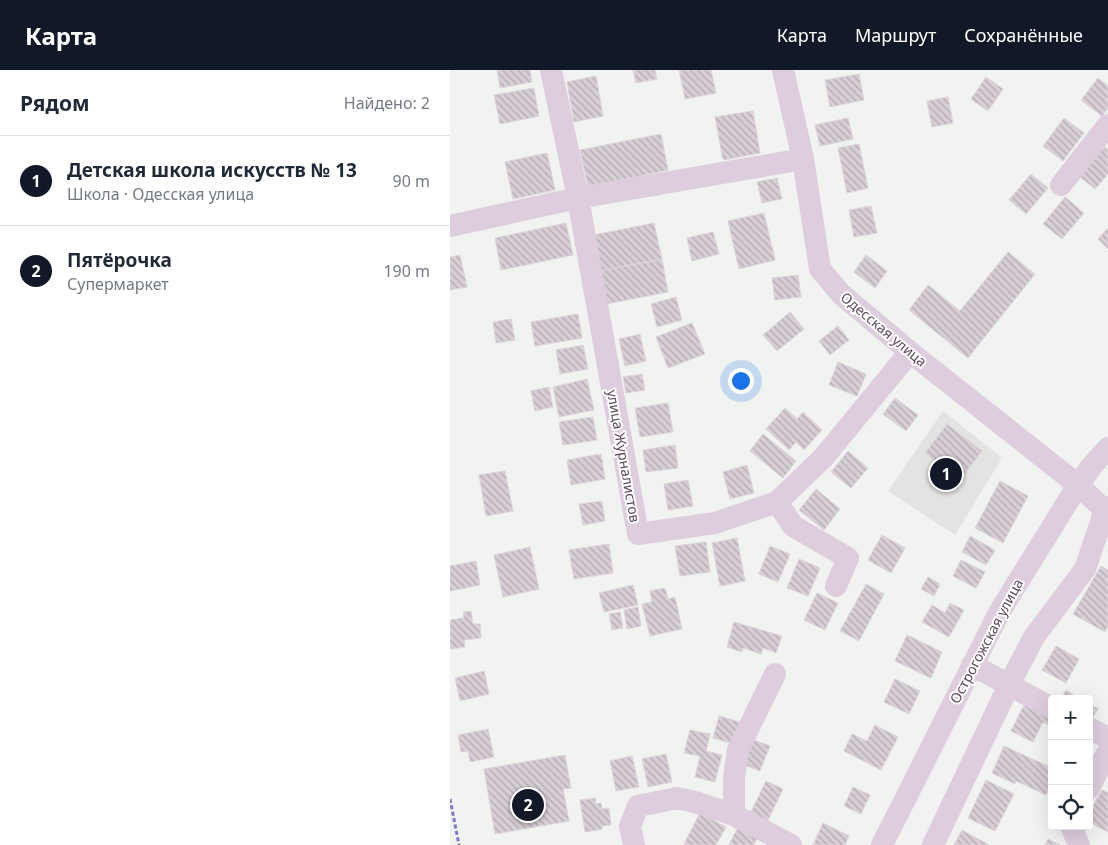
<!DOCTYPE html>
<html lang="ru">
<meta charset="utf-8">
<style>
:root{--surface:#fff;--page:#f2f2f3;--text:#1f2937;--muted:#747a83;--line:#e0e1e3;--accent:#111827}
body{margin:0;font-family:"Noto Sans",sans-serif;background:var(--page);color:var(--text)}
.controls{position:absolute;right:15px;bottom:15px;display:grid;overflow:hidden;border-radius:5px;box-shadow:0 5px 20px #0002}
.controls button{width:45px;height:45px;display:grid;place-items:center;padding:0;border:0;border-bottom:1px solid var(--line);background:var(--surface);color:var(--text);font:25px sans-serif}
.you{position:absolute;left:290px;top:310px;width:18px;height:18px;margin:-12px;border:4px solid #fff;border-radius:50%;background:#1a73e8;box-shadow:0 0 0 8px #1a73e833}
.badge{display:grid;place-items:center;width:32px;height:32px;border-radius:50%;background:var(--accent);color:#fff;font-size:16px;font-weight:700}
.pin{position:absolute;translate:-50% -50%;border:2px solid #fff;box-shadow:0 1px 5px #0006}
.list{margin:0;padding:0;list-style:none}
h2{display:flex;justify-content:space-between;align-items:center;height:65px;margin:0;padding:0 20px;font-size:21px}
h2 small{font-size:16px;font-weight:400;color:var(--muted)}
.list li{display:grid;grid-template-columns:32px 1fr auto;gap:15px;align-items:center;box-sizing:border-box;height:90px;padding:0 20px;border-top:1px solid var(--line)}
.list b{display:block;font-size:19px;white-space:nowrap}
.list p{margin:0;font-size:16px;white-space:nowrap;color:var(--muted)}
.list em{font-size:16px;font-style:normal;color:var(--muted)}
.icon{flex:none;width:28px;height:28px;fill:none;stroke:currentColor;stroke-width:2;stroke-linecap:round;stroke-linejoin:round}
.map{position:relative;flex:none;width:658px;height:775px;overflow:hidden}
header{display:flex;align-items:center;gap:30px;box-sizing:border-box;height:70px;padding:0 25px;background:var(--accent);color:#fff}
header strong{font-size:24px}
nav{display:flex;gap:28px;margin-inline-start:auto;font-size:18px}
main{display:flex}
aside{flex:1;background:var(--surface)}
.map>svg:first-child{display:block}
.education{fill:#e3e4e2}
.building{fill:url(#building-back-hatch);stroke:#dcd4da}
.lines{fill:none;stroke-linecap:round;stroke-linejoin:round}
.path{stroke:#7d78cd;stroke-width:3;stroke-dasharray:4 2.5;stroke-linecap:butt}
.minor{stroke:#ddcddd;stroke-width:22}
.labels{text-anchor:middle;dominant-baseline:central;stroke-width:4;stroke-linejoin:round;paint-order:stroke}
.street-label{font-size:14px;fill:#5e485d;stroke:#fff}
</style>
<header>
<strong>Карта</strong>
<nav><a>Карта</a><a>Маршрут</a><a>Сохранённые</a></nav>
</header>
<main>
<aside>
<h2>Рядом<small>Найдено: 2</small></h2>
<ul class="list">
<li><span class="badge">1</span><div><b>Детская школа искусств № 13</b><p>Школа · Одесская улица</p></div><em>90 m</em></li>
<li><span class="badge">2</span><div><b>Пятёрочка</b><p>Супермаркет</p></div><em>190 m</em></li>
</ul>
</aside>
<div class="map">
<svg width="658" height="775" viewBox="0 0 658 775">
<defs>
<pattern id="building-back-hatch" width="6" height="6" patternUnits="userSpaceOnUse" patternTransform="scale(1.25)"><rect width="6" height="6" fill="#d8cfd6"/><path d="M-1 5l2 2M0 0l6 6M5-1l2 2" fill="none" stroke="#b2aab1"/></pattern>
</defs>
<rect width="100%" height="100%" fill="#f1f3f0"/>
<path class="education" d="M493,341L552,388L505,465L438,421Z"/>
<path class="building" d="M47,0H80L82,12L50,18Z
M183,0H205L207,9L186,13Z
M229,0H261L266,23L235,29Z
M409,4L414,30L380,37L375,10Z
M146,6L153,46L124,52L117,12Z
M536,7L553,19L538,41L521,29Z
M648,8L658,16V38L652,46L631,30Z
M84,18L89,46L50,54L44,25Z
M498,27L503,53L482,57L477,31Z
M303,41L310,83L273,90L265,47Z
M398,48L403,69L370,76L365,55Z
M614,48L634,63L613,91L593,76Z
M211,64L218,100L138,117L130,80Z
M409,74L418,118L397,123L388,78Z
M653,76L658,80V104L645,119L629,106Z
M97,83L105,120L63,129L55,92Z
M581,104L598,118L576,144L559,130Z
M327,108L332,129L312,133L307,112Z
M615,127L634,143L612,169L593,154Z
M421,136L427,163L404,167L399,140Z
M314,143L325,190L289,199L278,151Z
M116,153L123,185L51,200L45,168Z
M204,153L212,189L150,201L144,165Z
M658,158V179L648,169Z
M263,162L269,184L242,191L237,168Z
M558,182L585,204L518,288L459,240L478,215L510,241Z
M10,185L17,217L0,220V187Z
M416,185L437,201L425,218L404,202Z
M212,189L218,222L156,234L150,201Z
M348,205L351,227L325,230L322,208Z
M226,227L232,250L207,257L201,234Z
M340,242L354,259L327,281L313,265Z
M128,244L132,268L85,276L81,252Z
M61,249L65,270L46,273L43,252Z
M242,253L255,284L218,298L206,267Z
M388,256L399,270L380,285L369,271Z
M190,264L196,291L175,296L169,269Z
M133,275L138,299L110,304L106,280Z
M388,292L416,304L407,326L379,315Z
M192,304L195,320L176,323L173,307Z
M137,309L144,340L109,347L103,317Z
M99,317L103,337L85,341L81,321Z
M445,328L468,345L456,361L433,344Z
M218,333L223,362L190,367L185,338Z
M335,338L347,349L353,342L372,360L354,380L346,372L339,380L316,359Z
M143,347L147,370L113,375L109,352Z
M497,354L532,381L509,411L475,383Z
M313,364L346,391L333,408L300,381Z
M225,375L228,398L196,402L193,380Z
M398,381L418,398L401,418L381,402Z
M151,384L155,409L121,415L117,390Z
M297,395L304,423L280,429L273,402Z
M55,401L63,441L36,446L29,405Z
M238,410L243,436L218,440L214,414Z
M550,411L578,426L553,473L525,458Z
M366,419L390,439L374,460L349,440Z
M152,431L155,451L133,455L129,434Z
M432,465L455,478L441,503L418,490Z
M520,466L545,480L536,495L512,482Z
M287,468L295,511L270,516L262,473Z
M256,472L260,502L230,506L225,476Z
M159,474L163,503L124,509L119,480Z
M320,476L340,484L328,512L309,504Z
M80,477L89,519L53,527L44,485Z
M349,489L370,498L358,526L337,518Z
M511,490L535,502L526,518L503,506Z
M26,491L30,515L0,521V496Z
M651,496L658,500V556L655,562L623,544Z
M478,507L490,514L484,526L471,519Z
M416,514L434,524L409,571L390,561Z
M183,515L188,535L154,542L149,523Z
M215,518L218,529L225,527L232,559L200,566L192,534L202,532L200,521Z
M367,523L388,533L375,560L354,550Z
M500,533L514,540L499,567L472,552L482,535L495,543Z
M188,537L191,556L177,559L174,540Z
M21,541L23,554H30L31,568L14,570L15,577L0,579V550L14,548L13,542Z
M170,542L173,558L162,560L159,544Z
M284,552L332,566L326,583L313,578L311,584L293,578L292,582L277,577Z
M457,565L492,582L481,608L445,591Z
M606,576L629,589L616,613L592,600Z
M34,601L39,624L10,631L5,608Z
M445,609L470,621L459,644L434,632Z
M616,620L630,629H611Z
M576,631L602,644V657L593,652L583,672L561,661Z
M639,634L648,639L640,651L639,650Z
M269,646L290,652L284,674L263,668Z
M425,655L448,667L431,700L394,681L402,664L417,671Z
M38,659L44,687L20,692L18,681L11,682L8,665Z
M240,660L260,664L256,681L272,685L265,712L245,707L250,686L234,683Z
M301,669L320,676L310,701L292,694Z
M554,676L602,698V713L596,725L566,711L565,714L542,703Z
M216,684L222,712L198,717L192,689Z
M115,685L121,718L113,719L119,751L45,764L34,699Z
M182,686L189,717L166,721L160,691Z
M536,710L564,724L545,761L518,748Z
M316,711L333,719L317,752L300,744Z
M403,717L420,725L411,744L394,736Z
M652,720L658,723V762L639,752V743Z
M145,728L146,734L151,733L152,739L159,738L161,755L152,756V759L135,762L130,730Z
M250,743L276,757L266,775H237L234,774Z
M373,753L399,766L395,775H363Z
M287,759L307,768L304,775H279Z
M512,760L539,775H504Z
M598,769L610,775H595Z"/>
<g class="lines">
<path class="path" d="M0,729L9,775"/>
<path class="minor" d="M101,0L128,128L188,464L265,453L327,432L373,388L460,282
M333,0L353,89L370,199L391,224L460,282L628,415L658,443
M611,115L658,55
M0,156L128,128L353,89
M327,432L343,456L398,488L386,516
M522,595L602,638
M639,658L658,668
M639,718L658,681
M284,745V707L288,680L325,604
M621,756L629,775
M184,775L180,756L188,736L227,728L245,732L284,745L341,775
M432,775L550,541L628,415L641,397L658,378
M483,775L559,615L584,567L635,499L655,440L658,437"/>
</g>
<g class="labels">
<g class="street-label">
<text transform="translate(434 259) rotate(40)">Одесская улица</text>
<text transform="translate(174 386) rotate(80)">улица Журналистов</text>
<text transform="translate(536 571) rotate(-62)">Острогожская улица</text>
</g>
</g>
</svg>
<div class="controls">
<button>+</button>
<button>−</button>
<button><svg class="icon" aria-label="locate" viewBox="0 0 24 24"><circle cx="12" cy="12" r="6"/><path d="M12 2v4M12 18v4M2 12h4M18 12h4"/></svg></button>
</div>
<div class="you"></div>
<div class="pin badge" style="left:496px;top:404px">1</div>
<div class="pin badge" style="left:78px;top:735px">2</div>
</div>
</main>
